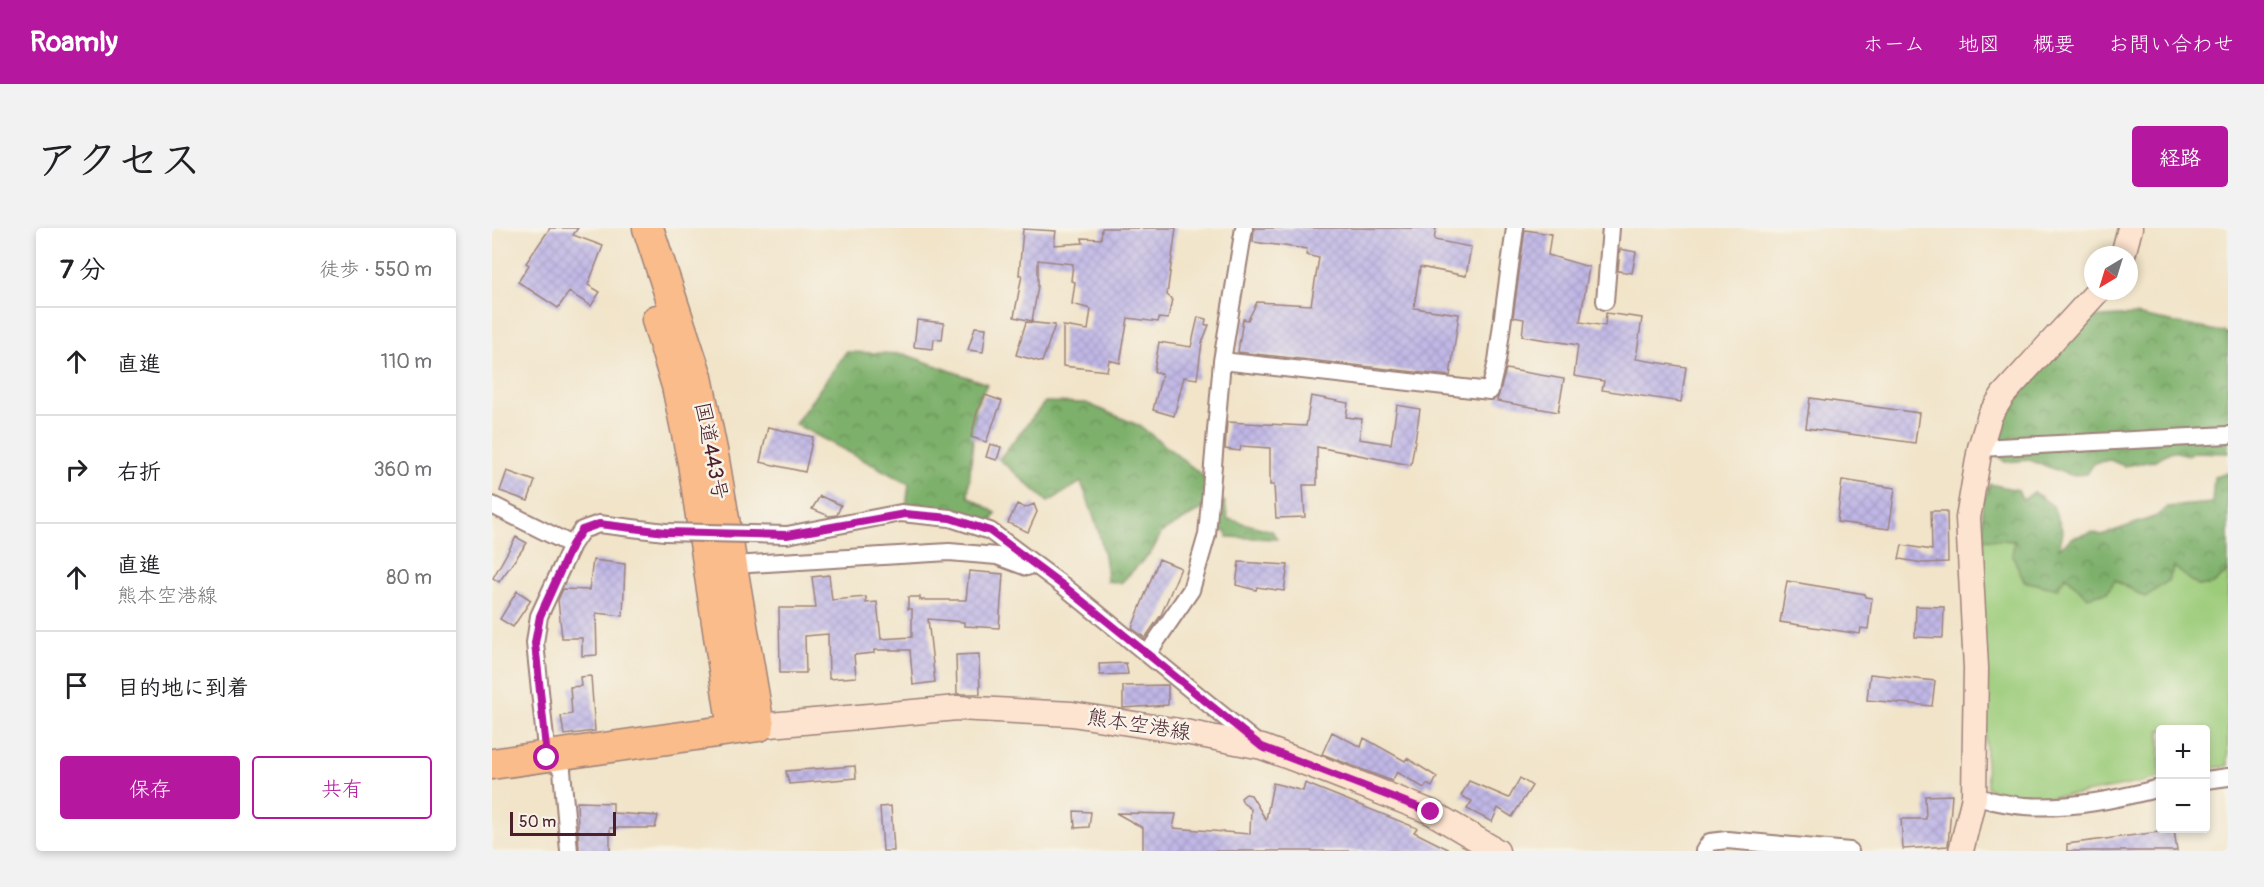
<!DOCTYPE html>
<html lang="ja">
<meta charset="utf-8">
<style>
:root{--surface:#fff;--page:#f2f2f2;--text:#202124;--muted:#757577;--line:#e0e0e0;--accent:#b5179e}
body{margin:0;font-family:Pangolin,"Klee One",sans-serif;background:var(--page);color:var(--text)}
.controls{position:absolute;right:18px;bottom:18px;display:grid;overflow:hidden;border-radius:6px;box-shadow:0 3px 9px #0003}
.controls button{width:54px;height:54px;display:grid;place-items:center;padding:0;border:0;border-bottom:2px solid var(--line);background:var(--surface);color:var(--text);font:30px sans-serif}
.compass{position:absolute;left:1592px;top:18px;width:54px;height:54px;border-radius:50%;background:var(--surface);box-shadow:0 3px 9px #0003;rotate:218deg}
.scale{position:absolute;left:18px;bottom:15px;width:106px;box-sizing:border-box;padding-left:6px;border:3px solid #4a1f2b;border-top:0;font-size:16px;line-height:21px;white-space:nowrap;color:#4a1f2b;-webkit-text-stroke:4px #f7f3e8;paint-order:stroke}
.stop{position:absolute;width:18px;height:18px;margin:-14px;border:4px solid #b5179e;border-radius:50%;background:#fff}
.stop.end{background:#b5179e;border-color:#fff;box-shadow:0 2px 6px #0008}
.list{margin:0;padding:0;list-style:none}
h2{display:flex;justify-content:space-between;align-items:center;height:78px;margin:0;padding:0 24px;font-size:26px}
h2 small{font-size:20px;font-weight:400;color:var(--muted)}
.list li{display:grid;grid-template-columns:39px 1fr auto;gap:18px;align-items:center;box-sizing:border-box;height:108px;padding:0 24px;border-top:2px solid var(--line)}
.list b{display:block;font-size:22px;white-space:nowrap}
.list p{margin:0;font-size:20px;white-space:nowrap;color:var(--muted)}
.list em{font-size:20px;font-style:normal;color:var(--muted)}
.actions{display:flex;gap:12px;padding:18px 24px}
.actions a{flex:1;padding:14px 0;border:2px solid var(--accent);border-radius:6px;text-align:center;font-size:21px;color:var(--accent)}
.actions .main{background:var(--accent);color:#fff}
.icon{flex:none;width:33px;height:33px;fill:none;stroke:currentColor;stroke-width:2;stroke-linecap:round;stroke-linejoin:round}
.map{position:relative;flex:none;width:1736px;height:623px;overflow:hidden;border-radius:6px}
header{display:flex;align-items:center;gap:36px;box-sizing:border-box;height:84px;padding:0 30px;background:var(--accent);color:#fff}
header strong{font-size:28px}
nav{display:flex;gap:33px;margin-inline-start:auto;font-size:21px}
.intro{display:flex;align-items:center;justify-content:space-between;box-sizing:border-box;height:144px;padding:0 36px}
h1{margin:0;font-size:42px}
.button{padding:15px 27px;border-radius:6px;background:var(--accent);color:#fff;font-size:21px;font-weight:700}
main{display:flex;gap:36px;padding:0 36px}
aside{flex:1;background:var(--surface);border-radius:6px;box-shadow:0 3px 9px #0003}
.map>svg:first-child{display:block}
.grass{fill:#9ccc7a;stroke:#737652;stroke-width:1.5}
.forest{fill:url(#forest-crowns);stroke:#64684a;stroke-width:1.5}
.building{fill:url(#building-cross-hatch)}
.lines{fill:none;stroke-linecap:round;stroke-linejoin:round}
.street-casing{stroke:#9e827a;stroke-width:20}
.secondary-casing{stroke:#9e827a;stroke-width:27}
.highway-casing{stroke:#9e827a;stroke-width:33}
.street{stroke:#fff;stroke-width:16}
.secondary{stroke:#fde4d0;stroke-width:24}
.highway{stroke:#f9bc8a;stroke-width:30}
.street-bridge-casing{stroke:#9e827a;stroke-width:20;stroke-linecap:butt}
.street-bridge{stroke:#fff;stroke-width:16}
.route{stroke:#b5179e;stroke-width:8}
.labels{text-anchor:middle;dominant-baseline:central;stroke-width:5;stroke-linejoin:round;paint-order:stroke}
.street-label{font-size:21px;fill:#4a1f2b;stroke:#f7f3e8}
</style>
<header>
<strong>Roamly</strong>
<nav><a>ホーム</a><a>地図</a><a>概要</a><a>お問い合わせ</a></nav>
</header>
<div class="intro"><h1>アクセス</h1><a class="button">経路</a></div>
<main>
<aside>
<h2>7 分<small>徒歩 · 550 m</small></h2>
<ul class="list">
<li><svg class="icon" aria-label="ahead" viewBox="0 0 24 24"><path d="M12 20V5M6 11l6-6 6 6"/></svg><div><b>直進</b></div><em>110 m</em></li>
<li><svg class="icon" aria-label="right" viewBox="0 0 24 24"><path d="M7 20v-9h11M14 6l5 5-5 5"/></svg><div><b>右折</b></div><em>360 m</em></li>
<li><svg class="icon" aria-label="ahead" viewBox="0 0 24 24"><path d="M12 20V5M6 11l6-6 6 6"/></svg><div><b>直進</b><p>熊本空港線</p></div><em>80 m</em></li>
<li><svg class="icon" aria-label="arrive" viewBox="0 0 24 24"><path d="M6 21V4h12l-3 4 3 4H6"/></svg><div><b>目的地に到着</b></div></li>
</ul>
<div class="actions"><a class="main">保存</a><a>共有</a></div>
</aside>
<div class="map">
<svg width="1736" height="623" viewBox="0 0 1736 623">
<defs>
<pattern id="forest-crowns" width="20" height="18" patternUnits="userSpaceOnUse" patternTransform="scale(1.5)"><rect width="20" height="18" fill="#7db06a"/><path d="M2 6a3 3 0 1 1 6 0M12 15a3 3 0 1 1 6 0" fill="none" stroke="#688f57"/></pattern>
<pattern id="building-cross-hatch" width="8" height="8" patternUnits="userSpaceOnUse" patternTransform="scale(1.5)"><rect width="8" height="8" fill="#c0b7e6"/><path d="M0 0l8 8M0 8l8-8" fill="none" stroke="#a69dc5"/></pattern>
</defs>
<rect width="100%" height="100%" fill="#f7f3e8"/>
<filter id="ink" filterUnits="userSpaceOnUse"><feTurbulence type="fractalNoise" baseFrequency=".0167" numOctaves="2"/><feDisplacementMap in="SourceGraphic" scale="12" xChannelSelector="R" yChannelSelector="G"/><feConvolveMatrix kernelMatrix="1 2 1 2 8 2 1 2 1" color-interpolation-filters="sRGB"/></filter>
<filter id="wash" filterUnits="userSpaceOnUse"><feTurbulence type="fractalNoise" baseFrequency=".008" numOctaves="4" result="noise"/><feDisplacementMap in="SourceGraphic" scale="24" xChannelSelector="R" yChannelSelector="G"/><feGaussianBlur stdDeviation="1.35" result="paint"/><feColorMatrix in="noise" values="0 0 0 0 0 0 0 0 0 0 0 0 0 0 0 0 0 1.4 0 .05"/><feComposite in="paint" operator="in"/></filter>
<g filter="url(#wash)">
<rect width="100%" height="100%" fill="#f1e4c9"/>
<path class="grass" d="M1492,311H1517L1574,348L1623,352L1635,360L1682,338L1706,358L1721,356L1736,343V538L1714,541V502H1668V550C1632,558 1526,584 1495,559L1490,402Z"/>
<path class="forest" d="M1643,87L1736,105V225L1704,224L1697,227L1680,223L1661,233L1632,238L1618,232L1602,235L1595,246L1579,247L1537,232L1513,234L1506,228C1505,215 1505,204 1511,192C1523,162 1574,115 1597,90Z
M354,124L412,126L495,156L484,178L476,268L504,285L498,298L413,286L417,256L303,196Z
M553,174L594,175L648,198L715,251L717,277L670,304L660,323L629,355L615,353C613,317 602,288 589,254L556,274L507,231Z
M1736,245V343L1721,356L1706,358L1682,339L1676,353L1653,369L1623,352L1615,364L1595,369L1574,348L1565,361L1532,353L1520,326L1523,313L1492,311L1490,276L1498,256L1526,262L1531,272L1542,264L1561,278L1571,304L1567,320L1580,310L1600,304L1610,307L1665,288L1675,279L1720,275L1722,249Z
M732,273L736,291L780,303L785,311L735,309V304L725,302V274Z"/>
<g id="blocks">
<path class="building" d="M58,0H86L81,7L111,18L96,57L108,64L99,78L77,64L66,80L26,54L37,37L34,35Z
M610,0H684L675,67L680,71L676,91L667,90L666,94L636,90L628,135L617,132L615,143L571,138V98L596,102L599,81L580,76L583,54L579,53L581,36L546,32V58L540,93L522,89L530,47H527L531,1L564,3L562,17L591,15L590,10L609,11Z
M762,0H944L942,12L979,19L974,48L928,39L922,80L967,86L958,148L746,124L751,91L756,92L765,74L819,77L827,30L814,27L815,21L761,14Z
M1033,2L1059,6L1056,27L1097,39L1088,94L1113,98L1114,85L1150,90L1144,131L1194,139L1189,174L1110,162L1112,153L1082,148L1086,117L1030,108L1032,91L1021,89Z
M1128,21L1144,24L1140,45L1126,43Z
M706,89L714,91L713,97H717L710,115L705,151L692,149L682,188L661,182L670,146L662,144L667,114L699,119Z
M425,92L452,95L450,112L442,111L441,121L422,119Z
M534,94L563,97L550,134L524,127Z
M483,99L494,100L491,124L476,122Z
M1014,141L1072,151L1066,184L1005,173Z
M493,167L510,173L494,214L479,209L485,184Z
M819,168L856,175L854,189L870,191L867,211L899,216L905,177L928,181L919,237L825,219V257H811L813,289L784,290L782,257H778V220L749,218L748,223L733,221L735,194L814,198Z
M1318,170L1427,185L1423,215L1314,200Z
M276,199L321,209L313,244L268,234Z
M498,216L509,219L505,232L494,229Z
M15,243L43,253L36,273L8,263Z
M1350,252L1403,260L1397,301L1345,294Z
M328,268L349,277L345,287L337,288L320,281Z
M525,276L533,280L542,276L545,284L536,304L516,295Z
M1439,283H1455L1456,334L1431,335L1407,331L1410,317L1440,322Z
M24,309L35,315L7,354L1,350Z
M667,331L689,340L669,387L653,410L640,400Z
M101,332L133,336L131,388L104,385L105,427L90,428V410H70L66,372L71,361L97,362Z
M747,334L796,337L792,363L765,359L764,362L744,357Z
M477,343L511,346L507,400L472,398V394L436,391L443,454L421,457L418,422H382V425L362,427L364,449L337,451L336,406L313,408L314,445H288L287,380H324L320,349L337,347L340,372L374,369V375L385,374L389,411L420,409V381H416V369H428V372H474Z
M1295,353L1373,366V369L1380,370L1376,401L1369,400L1368,406L1288,394Z
M25,363L39,372L21,399L8,391Z
M1424,378L1452,379L1451,410L1423,409Z
M487,426L488,466H465L464,427Z
M634,435L636,446L608,447L607,436Z
M1378,446L1443,453L1440,478L1375,472Z
M99,448L103,503L72,507L69,488L80,486L78,459L89,458L88,449Z
M676,457V477L631,480V458Z
M840,504L869,519L872,510L913,533L915,530L945,549L940,559L935,556L932,560L905,544L900,553L830,526Z
M363,538L364,550L297,556L294,543Z
M1028,550L1040,558L1020,589L1006,580L1000,594L975,581L980,573L969,568L977,553L1017,570Z
M781,555L811,563L813,555L925,600L922,604L960,623H651V600L624,585L684,586L681,600L758,606L759,581L751,575L749,570L754,566L759,567L774,592Z
M1460,567L1456,618L1411,621L1409,591H1434L1433,568Z
M85,574L121,575V585L166,588L163,600H118V623H87Z
M399,578L402,623H391L388,579Z
M582,583L599,584L597,599L583,600Z
M1682,602L1685,623H1575V616Z"/>
</g>
</g>
<g filter="url(#ink)">
<use href="#blocks" fill-opacity="0" stroke="#9e827a" stroke-width="1.5"/>
<g class="lines">
<g class="street-casing">
<path id="street" d="M1113,73L1119,0
M730,133L998,163L1005,133L1023,0
M1488,220L1736,207
M0,277L80,317
M295,307L409,285L458,290L498,303L573,359L767,517
M240,337L457,324L505,328L535,339
M656,425L699,362L715,307L730,133L752,0
M59,529L70,542L77,623
M55,530L43,415L47,388L80,317L90,302L107,296L173,304
M1714,552L1736,549
M1482,569C1499,572 1516,577 1533,578C1579,581 1625,571 1668,560
M1212,623L1218,614L1235,612L1358,623"/>
</g>
<g class="secondary-casing">
<path id="secondary" d="M1631,27L1638,0
M267,498L465,480L580,486L693,504L770,519L832,542L939,584L1005,623
M1469,623L1482,569L1484,440L1476,290L1488,220L1498,187L1511,167L1606,63"/>
</g>
<g class="highway-casing">
<path id="highway" d="M165,92L185,158L201,235L241,501
M0,536L267,498L222,232L205,149L156,0"/>
</g>
<use href="#street" class="street"/>
<use href="#secondary" class="secondary"/>
<use href="#highway" class="highway"/>
<g class="street-bridge-casing">
<path id="street-bridge" d="M173,304L295,307"/>
</g>
<use href="#street-bridge" class="street-bridge"/>
</g>
</g>
<g class="lines" filter="url(#ink)">
<path class="route" d="M55,530L43,415L48,388L80,317L90,302L107,296L173,304L295,307L413,286L458,290L498,303L573,359L770,519L939,584"/>
</g>
<g class="labels">
<g class="street-label">
<text transform="translate(219 223) rotate(79)">国道443号</text>
<text transform="translate(647 497) rotate(9)">熊本空港線</text>
</g>
</g>
</svg>
<div class="controls">
<button>+</button>
<button>−</button>
</div>
<svg class="compass" viewBox="-18 -18 36 36"><path d="M0-13l5 13h-10z" fill="#e53935"/><path d="M0 13l5-13h-10z" fill="#757577"/></svg>
<div class="scale">50 m</div>
<div class="stop" style="left:55px;top:530px"></div>
<div class="stop end" style="left:939px;top:584px"></div>
</div>
</main>
